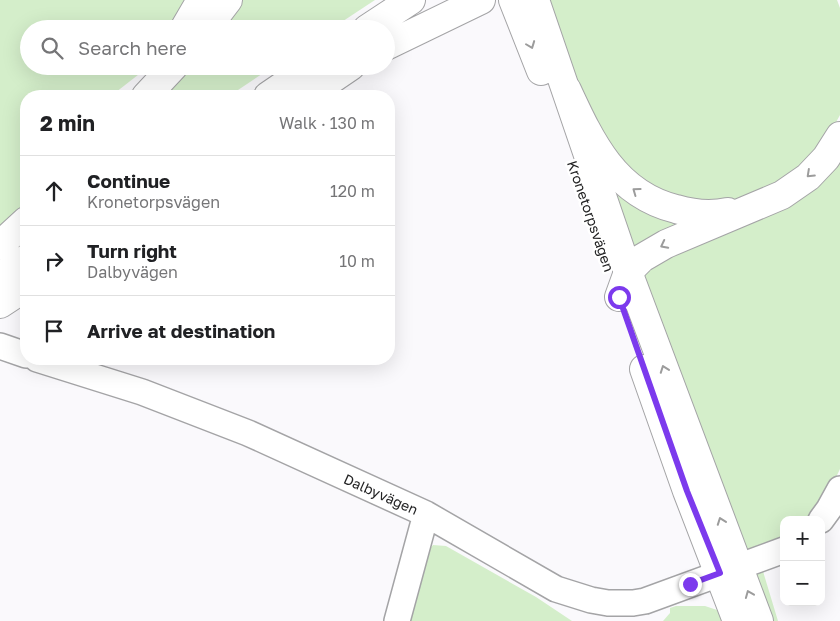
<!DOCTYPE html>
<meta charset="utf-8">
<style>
:root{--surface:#fff;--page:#f2f2f2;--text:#202124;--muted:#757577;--line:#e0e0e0}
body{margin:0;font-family:"Golos Text",sans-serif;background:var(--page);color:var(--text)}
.controls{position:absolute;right:15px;bottom:15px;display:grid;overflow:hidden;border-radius:10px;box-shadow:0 5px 20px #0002}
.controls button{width:45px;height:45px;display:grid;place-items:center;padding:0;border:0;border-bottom:1px solid var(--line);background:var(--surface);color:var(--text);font:25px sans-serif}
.stop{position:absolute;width:15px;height:15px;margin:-11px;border:4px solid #7c3aed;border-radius:50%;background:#fff}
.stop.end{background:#7c3aed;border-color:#fff;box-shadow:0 1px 5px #0008}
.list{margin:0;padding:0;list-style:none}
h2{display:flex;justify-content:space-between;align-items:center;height:65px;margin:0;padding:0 20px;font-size:21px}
h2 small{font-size:16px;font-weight:400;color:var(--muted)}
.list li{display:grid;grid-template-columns:32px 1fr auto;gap:15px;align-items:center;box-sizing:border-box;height:70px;padding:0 20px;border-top:1px solid var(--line)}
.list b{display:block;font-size:19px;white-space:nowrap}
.list p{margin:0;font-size:16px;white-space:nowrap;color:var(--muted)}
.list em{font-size:16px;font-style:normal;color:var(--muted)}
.icon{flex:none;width:28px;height:28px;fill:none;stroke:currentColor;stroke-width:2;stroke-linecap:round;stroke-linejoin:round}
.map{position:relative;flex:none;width:840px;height:621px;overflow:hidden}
.search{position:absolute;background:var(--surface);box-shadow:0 5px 20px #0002;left:20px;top:20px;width:375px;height:55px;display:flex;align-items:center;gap:12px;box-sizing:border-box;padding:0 18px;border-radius:28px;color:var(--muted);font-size:19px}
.panel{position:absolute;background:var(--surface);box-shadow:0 5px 20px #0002;left:20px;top:90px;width:375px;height:275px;border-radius:20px}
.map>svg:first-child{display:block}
.green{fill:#d4eeca}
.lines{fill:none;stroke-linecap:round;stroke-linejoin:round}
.minor-casing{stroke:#a4a4a6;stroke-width:28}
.major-casing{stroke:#a4a4a6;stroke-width:30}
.highway-casing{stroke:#a4a4a6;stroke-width:30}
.minor{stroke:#fff;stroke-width:25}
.major{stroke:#fff;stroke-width:28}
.highway{stroke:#fff;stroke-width:28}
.oneway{stroke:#9c9c9c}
.route{stroke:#7c3aed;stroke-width:6}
.labels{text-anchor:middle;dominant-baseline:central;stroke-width:5;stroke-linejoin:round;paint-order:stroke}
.street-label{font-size:14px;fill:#232324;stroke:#fff}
</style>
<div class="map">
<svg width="840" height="621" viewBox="0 0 840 621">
<rect width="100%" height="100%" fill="#faf9fc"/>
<path class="green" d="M0,0H187L172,29H29V66H146L143,71L111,96H26V209L0,234Z
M239,0H375L331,29H216Z
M549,0H837L840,8V115L819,153L757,197L715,205L669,199L617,160L582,96Z
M185,66H274L229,96H158Z
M840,153V469L828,494L809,520H784V539L747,552L641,271Z
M600,168L695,221L629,256Z
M433,545L446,546L536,597L572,621H405L423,557Z
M762,568L778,621H768L754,576L756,571Z
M676,606H705L717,610L724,621H663L670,613V608Z"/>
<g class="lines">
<g class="minor-casing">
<path id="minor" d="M0,346L26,355
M37,359L142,392L248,433L426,514L556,589L591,600L608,603H633L645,601L784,550
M821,520L829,509L840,489
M397,621L426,514"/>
</g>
<g class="major-casing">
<path id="major" d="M513,0L541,71
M535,0L628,272L759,621
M644,369L687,491L737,621"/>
</g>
<g class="highway-casing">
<path id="highway" d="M184,29L201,0
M206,29L228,0
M367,29L411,0
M386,46L481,0
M567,90C591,142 615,194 676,209C693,214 710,216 728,212
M146,96L174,66
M268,96L312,66
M307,96L351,66
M0,245L26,221
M0,276L26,259
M619,297L628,272L642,258L666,244L782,195L808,177L826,158L840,136
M0,304L26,287"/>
</g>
<use href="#minor" class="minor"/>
<use href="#major" class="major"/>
<use href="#highway" class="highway"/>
</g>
<defs><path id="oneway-chevron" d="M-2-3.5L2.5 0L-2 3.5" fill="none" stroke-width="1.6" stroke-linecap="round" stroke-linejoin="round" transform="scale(1.25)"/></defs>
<g class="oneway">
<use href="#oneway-chevron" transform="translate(531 45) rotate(69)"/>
<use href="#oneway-chevron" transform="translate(810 174) rotate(137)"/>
<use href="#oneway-chevron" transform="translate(636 191) rotate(-144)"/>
<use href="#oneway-chevron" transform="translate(664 245) rotate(153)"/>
<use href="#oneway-chevron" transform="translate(664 369) rotate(-110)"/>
<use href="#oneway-chevron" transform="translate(721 521) rotate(-110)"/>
<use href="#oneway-chevron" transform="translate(749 594) rotate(-112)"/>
</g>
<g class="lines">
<path class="route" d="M619,297L687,491L720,573L690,584"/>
</g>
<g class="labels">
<g class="street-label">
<text transform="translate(591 216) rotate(71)">Kronetorpsvägen</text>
<text transform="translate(381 494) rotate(24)">Dalbyvägen</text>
</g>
</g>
</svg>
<div class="controls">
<button>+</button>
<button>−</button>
</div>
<div class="stop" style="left:619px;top:297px"></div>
<div class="stop end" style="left:690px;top:584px"></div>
<div class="search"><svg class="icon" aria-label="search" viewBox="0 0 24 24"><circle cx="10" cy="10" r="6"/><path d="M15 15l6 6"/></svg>Search here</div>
<section class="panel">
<h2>2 min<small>Walk · 130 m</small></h2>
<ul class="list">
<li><svg class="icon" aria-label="ahead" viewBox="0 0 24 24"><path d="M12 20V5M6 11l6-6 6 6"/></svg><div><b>Continue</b><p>Kronetorpsvägen</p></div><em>120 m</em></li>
<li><svg class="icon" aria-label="right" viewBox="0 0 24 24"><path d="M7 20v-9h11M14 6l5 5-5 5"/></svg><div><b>Turn right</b><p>Dalbyvägen</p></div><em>10 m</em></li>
<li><svg class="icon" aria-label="arrive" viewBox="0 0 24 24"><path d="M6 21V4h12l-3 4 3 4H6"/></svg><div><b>Arrive at destination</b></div></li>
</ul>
</section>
</div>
